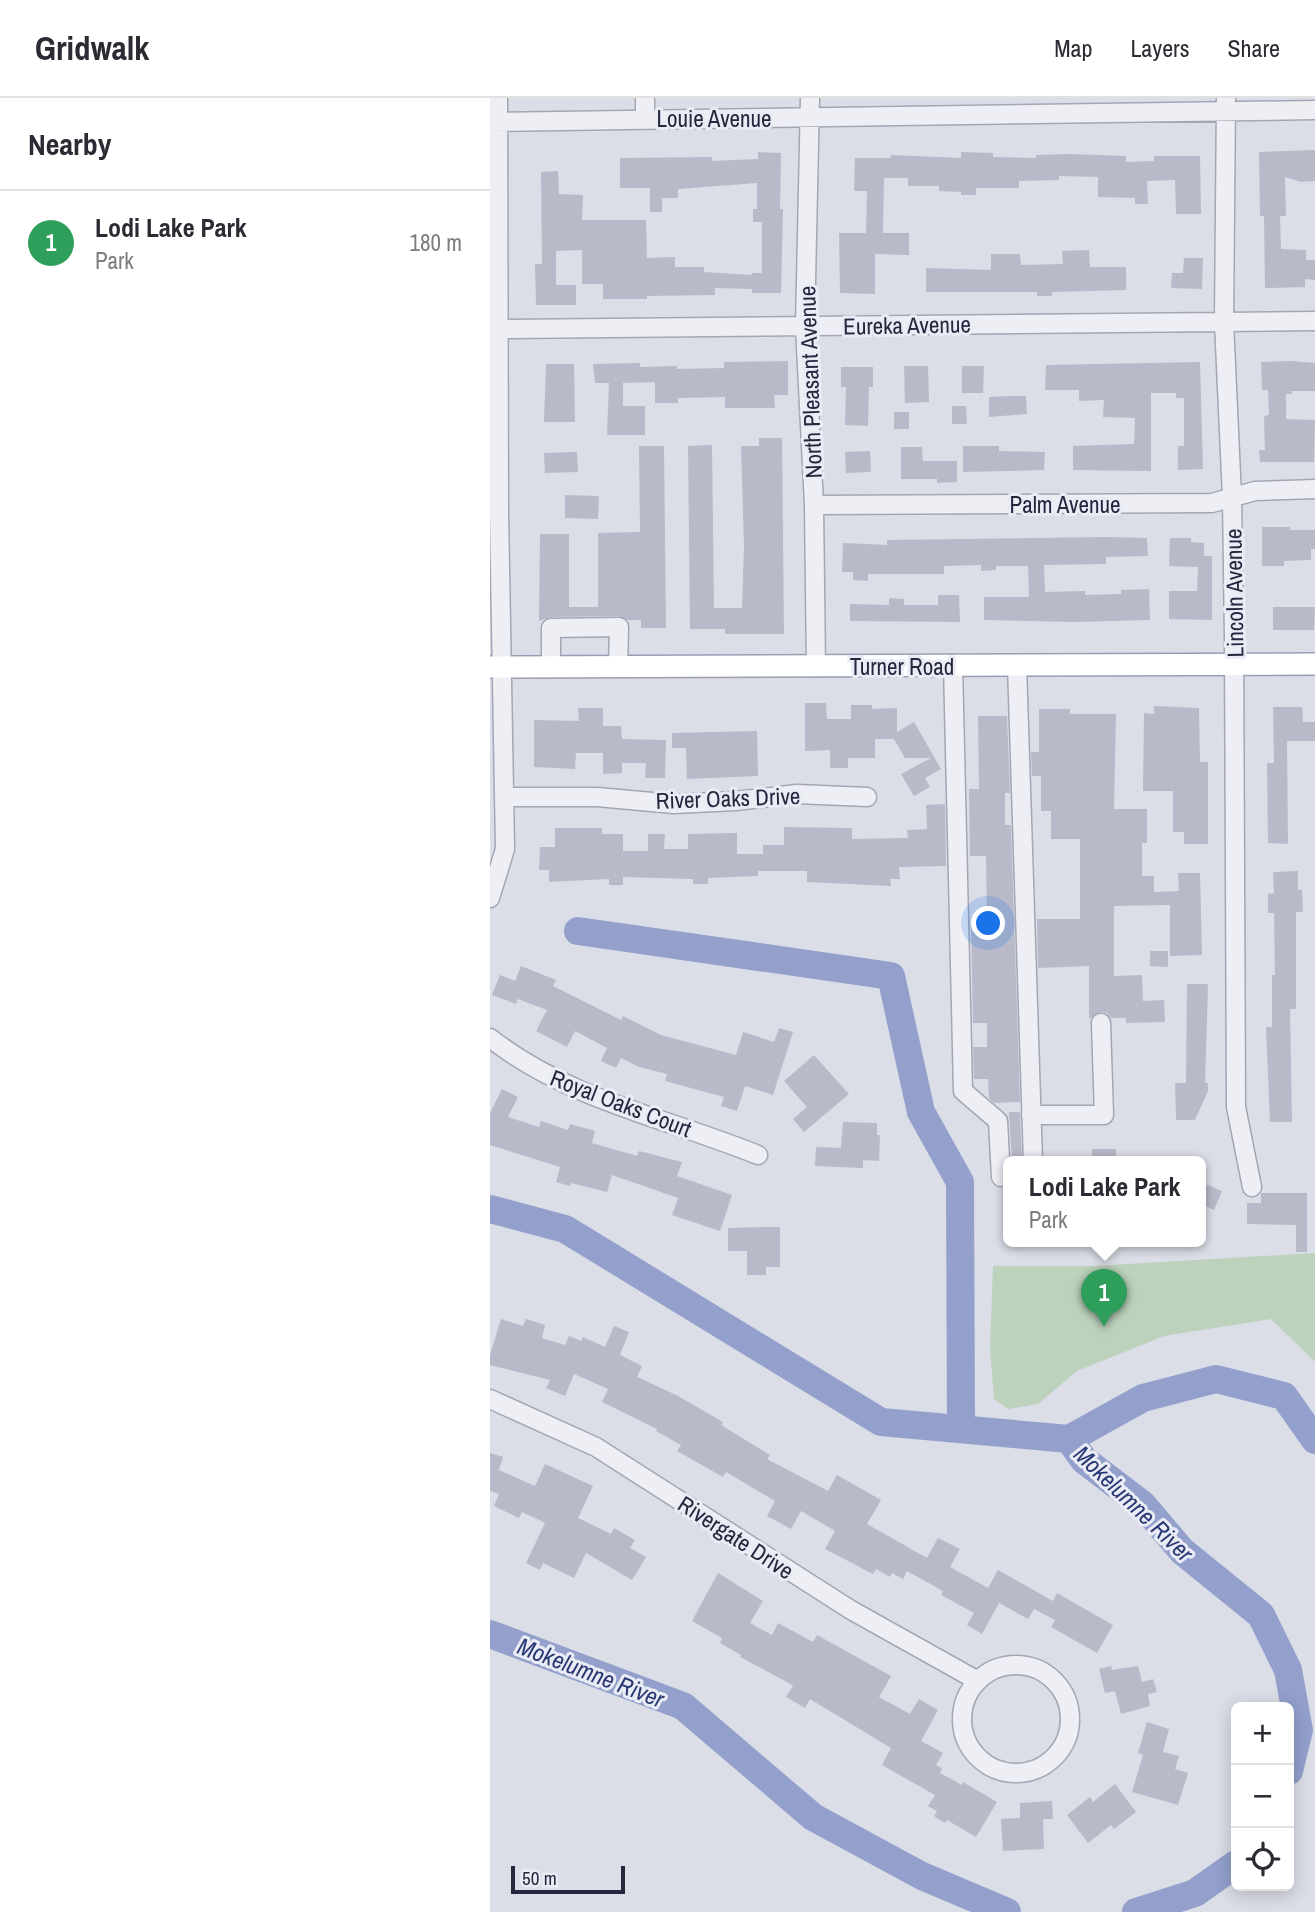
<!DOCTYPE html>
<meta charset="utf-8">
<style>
:root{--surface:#fff;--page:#f2f2f3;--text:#2b2b33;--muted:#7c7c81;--line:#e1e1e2;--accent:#d94333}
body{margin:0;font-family:"Archivo Narrow",sans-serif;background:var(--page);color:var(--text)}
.controls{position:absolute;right:21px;bottom:21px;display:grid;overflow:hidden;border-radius:10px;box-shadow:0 4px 18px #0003}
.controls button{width:63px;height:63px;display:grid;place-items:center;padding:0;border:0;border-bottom:2px solid var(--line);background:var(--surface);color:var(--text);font:35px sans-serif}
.scale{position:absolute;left:21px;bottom:18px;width:114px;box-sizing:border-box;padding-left:7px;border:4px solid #24273e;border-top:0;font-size:19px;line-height:24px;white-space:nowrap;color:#24273e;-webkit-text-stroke:5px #eaecf5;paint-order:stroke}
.you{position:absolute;left:499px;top:826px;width:24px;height:24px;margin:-18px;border:5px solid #fff;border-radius:50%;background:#1a73e8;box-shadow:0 0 0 10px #1a73e833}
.badge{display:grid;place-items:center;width:46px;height:46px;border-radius:50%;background:var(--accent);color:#fff;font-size:23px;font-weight:700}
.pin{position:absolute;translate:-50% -58px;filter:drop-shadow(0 2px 4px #0008)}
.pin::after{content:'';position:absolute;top:37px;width:24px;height:21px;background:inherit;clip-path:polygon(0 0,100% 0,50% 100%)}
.popup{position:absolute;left:513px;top:1058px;width:203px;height:91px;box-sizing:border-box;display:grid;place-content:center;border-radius:10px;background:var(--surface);filter:drop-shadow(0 2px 5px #0005);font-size:23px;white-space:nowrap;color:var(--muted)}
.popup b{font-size:26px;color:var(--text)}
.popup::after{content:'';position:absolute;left:50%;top:100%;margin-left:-14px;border:14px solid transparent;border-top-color:var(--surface)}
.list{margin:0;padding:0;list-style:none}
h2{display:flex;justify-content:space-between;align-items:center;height:91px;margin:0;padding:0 28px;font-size:30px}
h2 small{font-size:23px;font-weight:400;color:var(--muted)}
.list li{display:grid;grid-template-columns:46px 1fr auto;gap:21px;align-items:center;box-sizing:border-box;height:105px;padding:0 28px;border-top:2px solid var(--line)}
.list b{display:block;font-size:26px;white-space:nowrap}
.list p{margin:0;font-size:23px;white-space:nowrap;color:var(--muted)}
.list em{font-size:23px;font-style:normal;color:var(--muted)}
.icon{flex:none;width:38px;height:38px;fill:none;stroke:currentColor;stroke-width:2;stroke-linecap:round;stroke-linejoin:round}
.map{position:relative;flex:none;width:825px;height:1814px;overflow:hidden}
header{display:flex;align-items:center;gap:42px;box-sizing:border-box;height:98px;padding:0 35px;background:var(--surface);border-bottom:2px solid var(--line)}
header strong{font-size:33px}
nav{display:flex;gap:38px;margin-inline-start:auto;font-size:24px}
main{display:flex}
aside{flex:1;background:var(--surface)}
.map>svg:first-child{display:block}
.green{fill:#bcd2bc}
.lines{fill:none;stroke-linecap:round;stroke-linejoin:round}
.river{stroke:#92a0cb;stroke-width:28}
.building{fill:#b8baca}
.minor-casing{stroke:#a4a6b4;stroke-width:21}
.major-casing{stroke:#9a9eb4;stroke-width:24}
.minor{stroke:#eeeff5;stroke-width:18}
.major{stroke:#fff;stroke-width:21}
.labels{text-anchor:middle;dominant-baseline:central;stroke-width:6;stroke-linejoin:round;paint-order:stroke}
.street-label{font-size:23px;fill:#24273e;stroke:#eaecf5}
.water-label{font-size:24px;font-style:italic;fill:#2b3a75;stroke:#eaecf5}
</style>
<header>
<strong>Gridwalk</strong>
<nav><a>Map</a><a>Layers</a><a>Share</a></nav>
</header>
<main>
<aside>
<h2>Nearby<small></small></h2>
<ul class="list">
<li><span class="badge" style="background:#2e9e5b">1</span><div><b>Lodi Lake Park</b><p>Park</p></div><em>180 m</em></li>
</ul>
</aside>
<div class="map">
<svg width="825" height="1814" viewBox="0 0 825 1814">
<rect width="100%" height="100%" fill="#dbdde7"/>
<path class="green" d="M825,1155V1264L781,1221L674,1238L587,1273L548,1306L518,1311L504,1301L500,1250L503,1168H605Z"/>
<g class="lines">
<path class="river" d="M88,833L401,878L431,1014L470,1084L471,1331
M0,1111L75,1131L391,1324L579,1341
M0,1536L193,1608L323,1719L432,1778L517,1814
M799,1673L809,1632L798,1572L771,1517L692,1453L653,1407L594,1362L579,1341L653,1300L726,1281L794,1298L825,1342
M646,1814L705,1795L746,1766"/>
</g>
<path class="building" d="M825,52V83L811,84L795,79L796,118H790L791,151L816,152V162H825V182L815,181V189L775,190L774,118H770L769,54Z
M268,54L291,55L290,111H293L291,195H262V191L225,190V197L157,198V201H113V186H92V152L66,153V187H86V207H46L45,166H52L51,74L68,73L69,96L93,97L92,122H156L157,160L185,159V169H214V174L262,177V175H272V124H263V111H267V85L188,91V100H172V114H160V90H130V60L222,59V63L268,61Z
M471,54L503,55V59L546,60V57L579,56L636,58V64L664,63V58H710L711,116H686L685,82L657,83L658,106H645V100L608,99V79L569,78V82L529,83V90H486V97H471V94L449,93V88H418V80H394L393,135H419V157L385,156V196L350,195L349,135H376L377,93H364L365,60H401V57L471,60Z
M599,152L600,169H636V192L562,194V198H547V194H436V170L501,172V156H530L531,167L573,166L572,153Z
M694,160H713L712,191L681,190L682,175H693Z
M298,263V297H284L285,310H235V299L188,300V305H165V284L133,285V308H155V337H117L119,285H105L103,266L150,265V269L187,268V271L234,270V264Z
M801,263L825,265V293H801L802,296H796V321L825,322L824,364H770L769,352H775L774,318L779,317L778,292H772L771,264Z
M710,264L713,371L688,372V348H694V300H686V295H661V373L583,372V348L644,346L645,320L613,319L614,302L589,303V292H555L556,267Z
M56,266H84L85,324H54Z
M414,268H438L439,304L415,305Z
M472,268H494L493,295H472Z
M351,269H383V289H379L378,328L355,327L356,289H351Z
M520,298H536L537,316L499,319V299Z
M462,308H476L477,326H462Z
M404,314H419V331H404Z
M269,340H292L294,536H235V531H200L198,348L222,347L224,510H252L254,447L251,348H269Z
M149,348H174L176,530H151V522H138L129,518L61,519L49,523L50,436H79V509H108V435L150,434Z
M473,348H509V353L555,354L554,372L473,374Z
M411,349H432L433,363H467V384L447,385V381H411Z
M380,353L381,374L356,375L355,354Z
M87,354L88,374L55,375L54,355Z
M75,397L109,398L108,421L75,420Z
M772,429H800V432H825V451H821V462L794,463V468H772Z
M616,439L657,440L658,458L616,459V466L554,467L555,494L595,493V497L631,496V492L659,491L660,522L585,524L494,522V499H539L538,468H506V472L491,473V467L454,468V476H378V483L363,482V474H352L353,445L397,447V442Z
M680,440H701V444L714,445V458H722V522L679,521V493H707L708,469L679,468Z
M448,497H469L470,524L360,523V506L399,507V500L414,501V507H448Z
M783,509H825L824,532H783Z
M315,605H336L337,621H361V607H382V611L407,610V634L424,624L451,671L435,680L440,689L424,698L411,676L441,660H415L404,641H385V660H358V670H340V652L315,653Z
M664,608L709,610L710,664H718V746H694V734H683V693H653L654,615L664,616Z
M783,609H812L813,624H825V643H797L798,746L778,745L777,665H784Z
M88,610H113V628H131L132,641L176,642L175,680H155L156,665H132V675L113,676V655H86L85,671L44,669V622L89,623Z
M549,611H580V616H626L624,711H657V745H652V778H664V794L689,793L688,775H710L712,857L680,858V807L624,808V878L652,877L653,903L674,902L675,924L636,925V920H621L617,915L611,914L599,921V868L548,870L547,821H590V741H561V713H551V678H542L541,654H549Z
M488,618H517L520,695H515V727H521L530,1004L504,1005L499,1000L498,981H484L483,949H497V925H483L481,824H497L496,758H480L479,691H489Z
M267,633L268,678L197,681L196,650H182V635Z
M455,706L456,768L409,769L410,781H400L401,788L317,784V773H268V778L218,780V786H203V781L133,779V787H119V781L59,784V772H49L50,749H65V730H112V736H133V753H158V736H175L174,751H198V736L247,735V756H273V747H294V729L362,730V741L418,740L417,732L437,731L436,707Z
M808,773V792H812L813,814H806V911H800L802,1024H780L776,929H782V877H785L784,815H778V796L784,795L783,774Z
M660,853H678V869L660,868Z
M31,868L66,882L63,888L131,922L133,918L171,937L246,957L253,934L284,944L289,930L303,934L283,997L255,988L247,1013L231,1008L234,999L175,983L177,976L149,969L131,960L126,970L111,963L117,950L85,933L77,949L46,933L57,912L28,901L26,906L2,897L10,877L25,883Z
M697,886H718L715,985H718V993L705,1022H686L685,985H696Z
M324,957L359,996L314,1034L303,1021L317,1009L294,983Z
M12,991L28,999L18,1019L49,1029L51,1023L78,1032L80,1026L105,1033L102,1045L147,1058L149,1053L192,1064L187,1078L242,1097L230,1133L182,1117L188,1100L122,1077L117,1094L81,1085L80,1088L66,1084L70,1069L0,1047V1015Z
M519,1014H530L532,1063H522Z
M353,1024L387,1025V1037H390L389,1063L373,1062V1070L325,1068L326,1049L351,1050Z
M602,1051H626V1063H602Z
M710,1084L732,1093L724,1112L710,1106Z
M771,1095H817V1154H806V1127L757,1126V1105H771Z
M274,1129H290V1169H276V1177H257V1153H238V1130Z
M11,1221L33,1228L36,1221L55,1227L52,1240L75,1247L79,1238L91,1243L93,1239L115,1249L124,1228L139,1234L130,1257L152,1268L147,1279L186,1297L233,1324L231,1327L280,1357L277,1361L338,1393L347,1377L391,1402L377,1426L437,1460L448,1440L470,1451L460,1469L498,1490L508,1472L563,1503L567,1495L623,1527L607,1555L561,1529L565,1522L544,1511L538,1521L509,1505L492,1536L477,1527L484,1515L451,1497L453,1493L417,1473L413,1481L402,1475L400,1479L386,1471L383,1476L335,1451L345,1433L311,1413L301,1431L277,1418L285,1403L236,1374L233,1379L187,1353L191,1347L166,1333L167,1331L112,1304L118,1291L84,1276L75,1298L56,1290L60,1282L0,1267V1257Z
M0,1355L13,1359L9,1372L45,1388L55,1366L103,1388L88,1420L121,1436L124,1430L145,1442L140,1450L156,1459L142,1482L96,1455L84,1480L53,1465L50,1472L36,1465L55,1425L32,1414L29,1420L4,1408L9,1396L0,1393Z
M228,1475L273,1503L260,1525L282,1537L288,1525L323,1544L327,1537L401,1578L389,1599L420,1616L429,1601L448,1612L431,1643L453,1655L446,1667L452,1670L450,1675L472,1687L473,1684L507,1704L486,1739L457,1722L455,1725L444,1718L447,1713L438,1708L445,1697L392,1667L401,1650L320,1601L315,1610L296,1599L303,1588L299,1585L250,1559L251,1557L230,1545L232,1540L202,1523Z
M621,1568L622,1572L648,1568L652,1584L663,1581L667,1594L658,1596L660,1608L631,1616L625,1593L615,1595L609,1571Z
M657,1624L679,1631L673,1654L689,1658L685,1671L698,1675L688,1707L642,1694L653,1657L648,1655Z
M625,1686L646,1714L624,1731L621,1727L598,1745L577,1717L600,1699L603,1704Z
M562,1703L563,1721H553L554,1751L513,1753L511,1721L530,1720V1705Z"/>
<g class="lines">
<g class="minor-casing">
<path id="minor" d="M155,0V21
M320,0L315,229L324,407L326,569
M736,0L734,224L742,399L744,540L746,1009L762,1089
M0,24L825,12
M9,231L825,223
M324,407L722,405L765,393L825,391
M463,567L473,993L508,1023L511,1079
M527,567L543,1063
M61,569V530L129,529L128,569
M16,699H107L184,706L245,703L307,696L377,699
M0,800L15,751L9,414L8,0
M0,940C79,1002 177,1020 268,1057
M541,1017H614L611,925
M0,1301L106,1349L361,1512L488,1583
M472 1621a54 54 0 1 1 108 0a54 54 0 1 1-108 0Z"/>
</g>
<g class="major-casing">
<path id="major" d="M0,569L825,566"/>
</g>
<use href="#minor" class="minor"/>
<use href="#major" class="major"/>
</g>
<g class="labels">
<g class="street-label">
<text x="224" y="20">Louie Avenue</text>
<text transform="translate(417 227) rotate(-1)">Eureka Avenue</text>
<text transform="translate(320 284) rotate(-92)">North Pleasant Avenue</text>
<text x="575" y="406">Palm Avenue</text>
<text transform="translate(744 495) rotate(-91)">Lincoln Avenue</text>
<text x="412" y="568">Turner Road</text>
<text transform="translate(238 700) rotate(-2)">River Oaks Drive</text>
<text transform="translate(131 1005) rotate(21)">Royal Oaks Court</text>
<text transform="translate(246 1439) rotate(33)">Rivergate Drive</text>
</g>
<g class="water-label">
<text transform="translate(644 1405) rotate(44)">Mokelumne River</text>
<text transform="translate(101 1574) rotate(21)">Mokelumne River</text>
</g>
</g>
</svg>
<div class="controls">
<button>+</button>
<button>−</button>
<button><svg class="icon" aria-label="locate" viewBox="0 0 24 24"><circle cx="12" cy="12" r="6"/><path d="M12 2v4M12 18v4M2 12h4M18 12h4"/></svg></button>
</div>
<div class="scale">50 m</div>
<div class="you"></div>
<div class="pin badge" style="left:614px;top:1229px;background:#2e9e5b">1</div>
<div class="popup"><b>Lodi Lake Park</b>Park</div>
</div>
</main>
